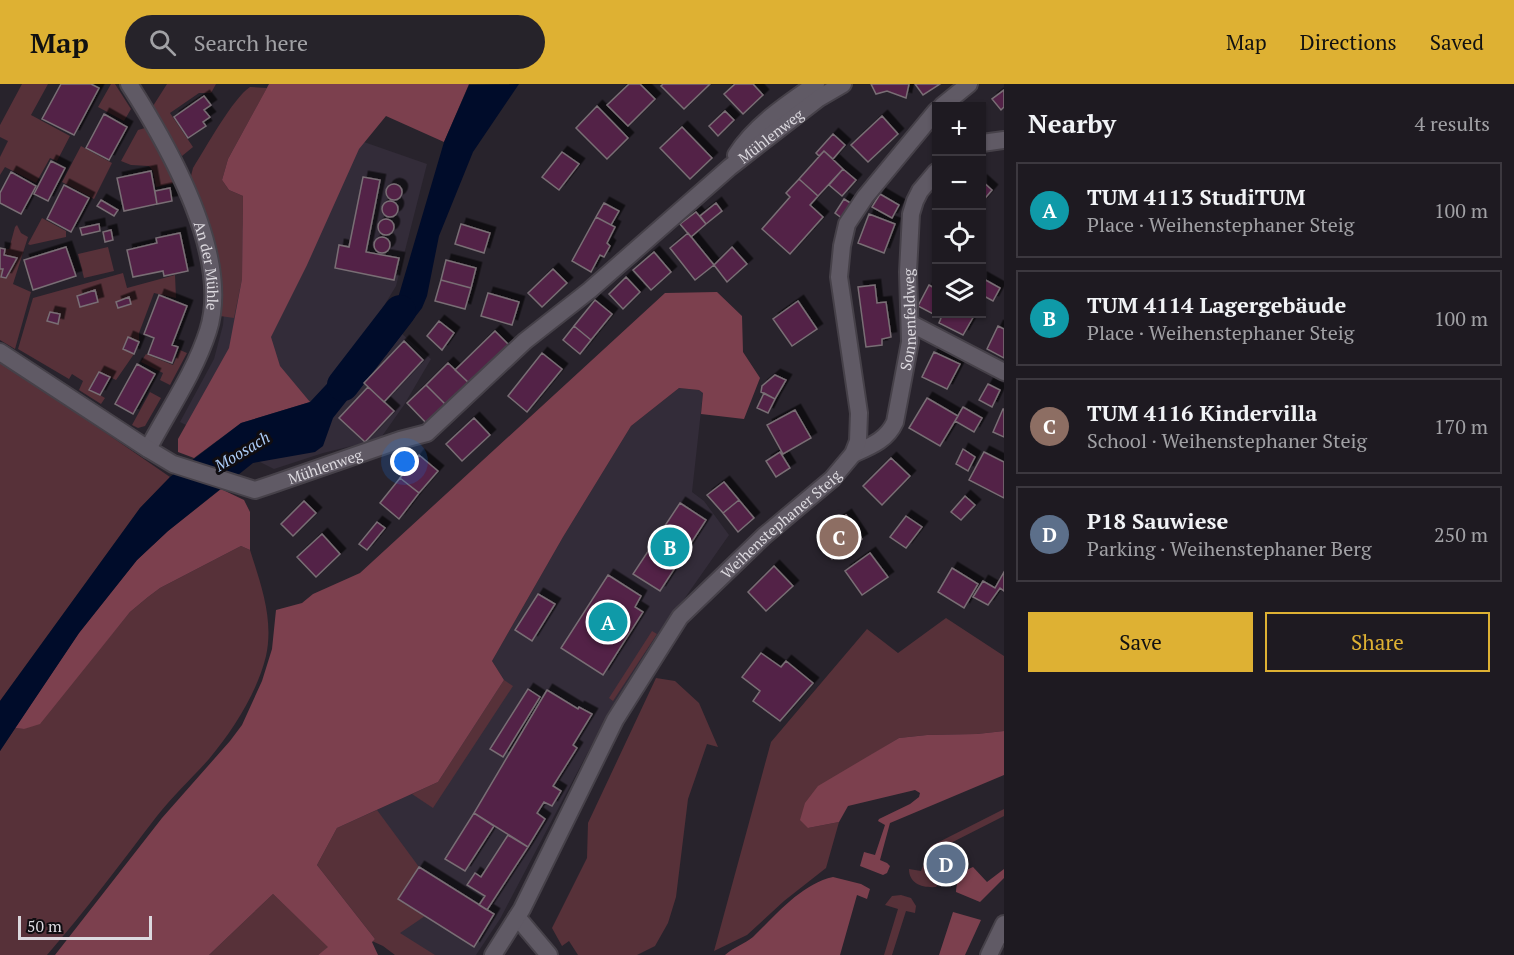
<!DOCTYPE html>
<meta charset="utf-8">
<style>
:root{--surface:#1e1a21;--page:#26232a;--text:#f1f3f6;--muted:#a1a1a5;--line:#3c383f;--accent:#deb133}
body{margin:0;font-family:"PT Serif",serif;background:var(--page);color:var(--text)}
.controls{position:absolute;right:18px;top:18px;display:grid;overflow:hidden;border-radius:0px;box-shadow:0 2px 4px #0004}
.controls button{width:54px;height:54px;display:grid;place-items:center;padding:0;border:0;border-bottom:2px solid var(--line);background:var(--surface);color:var(--text);font:30px sans-serif}
.scale{position:absolute;left:18px;bottom:15px;width:134px;box-sizing:border-box;padding-left:6px;border:3px solid #dcd9df;border-top:0;font-size:16px;line-height:21px;white-space:nowrap;color:#dcd9df;-webkit-text-stroke:4px #100d11;paint-order:stroke}
.you{position:absolute;left:405px;top:378px;width:21px;height:21px;margin:-15px;border:4px solid #fff;border-radius:50%;background:#1a73e8;box-shadow:0 0 0 9px #1a73e833}
.badge{display:grid;place-items:center;width:39px;height:39px;border-radius:50%;background:var(--accent);color:#fff;font-size:20px;font-weight:700}
.pin{position:absolute;translate:-50% -50%;border:3px solid #fff;box-shadow:0 2px 6px #0006}
.list{margin:0;padding:0;list-style:none}
h2{display:flex;justify-content:space-between;align-items:center;height:78px;margin:0;padding:0 24px;font-size:26px}
h2 small{font-size:20px;font-weight:400;color:var(--muted)}
.list li{display:grid;grid-template-columns:39px 1fr auto;gap:18px;align-items:center;box-sizing:border-box;height:96px;margin:0 12px 12px;padding:0 12px;border:2px solid var(--line);border-radius:0px}
.list b{display:block;font-size:22px;white-space:nowrap}
.list p{margin:0;font-size:20px;white-space:nowrap;color:var(--muted)}
.list em{font-size:20px;font-style:normal;color:var(--muted)}
.actions{display:flex;gap:12px;padding:18px 24px}
.actions a{flex:1;padding:14px 0;border:2px solid var(--accent);border-radius:0px;text-align:center;font-size:21px;color:var(--accent)}
.actions .main{background:var(--accent);color:#111}
.icon{flex:none;width:33px;height:33px;fill:none;stroke:currentColor;stroke-width:2;stroke-linecap:round;stroke-linejoin:round}
.map{position:relative;flex:none;width:1004px;height:871px;overflow:hidden}
header{display:flex;align-items:center;gap:36px;box-sizing:border-box;height:84px;padding:0 30px;background:var(--accent);color:#111}
header strong{font-size:28px}
nav{display:flex;gap:33px;margin-inline-start:auto;font-size:21px}
.search{width:420px;height:54px;background:var(--page);display:flex;align-items:center;gap:15px;box-sizing:border-box;padding:0 21px;border-radius:33px;color:var(--muted);font-size:22px}
main{display:flex}
aside{flex:1;background:var(--surface)}
.map>svg:first-child{display:block}
.built{fill:#332c39}
.green{fill:#573139}
.forest{fill:#7c404e}
.water{fill:#000c2a}
.lines{fill:none;stroke-linecap:round;stroke-linejoin:round}
.river{stroke:#000c2a;stroke-width:32}
.building{fill:#532446;stroke:#796e75;stroke-width:1.5;filter:url(#shadow)}
.minor-casing{stroke:#464149;stroke-width:20}
.minor{stroke:#605a65;stroke-width:16}
.labels{text-anchor:middle;dominant-baseline:central;stroke-width:6;stroke-linejoin:round;paint-order:stroke}
.street-label{font-size:15px;fill:#dcd9df;stroke:#100d11}
.water-label{font-size:16px;font-style:italic;fill:#adcdf8;stroke:#100d11}
</style>
<header>
<strong>Map</strong>
<div class="search"><svg class="icon" aria-label="search" viewBox="0 0 24 24"><circle cx="10" cy="10" r="6"/><path d="M15 15l6 6"/></svg>Search here</div>
<nav><a>Map</a><a>Directions</a><a>Saved</a></nav>
</header>
<main>
<div class="map">
<svg width="1004" height="871" viewBox="0 0 1004 871">
<defs>
<filter id="shadow"><feDropShadow dx="5.5" dy="-5.5" stdDeviation="0" flood-color="#0009"/></filter>
</defs>
<rect width="100%" height="100%" fill="#28232c"/>
<path class="built" d="M278,28L427,80L396,202L379,230L431,275L404,321L380,355L323,369L274,385L180,338L214,275L223,241L227,193Z
M679,304L699,306L703,309L692,408L704,417L729,451L647,568L599,647L500,835L476,871H395L337,744L438,698L504,596L492,577L563,453L631,342Z"/>
<path class="green" d="M22,0H48L31,31L70,52L57,77L50,74L36,99L5,83L0,91V73L8,57L0,53V41Z
M111,0H115L131,25L124,37L98,23Z
M167,0H216L211,9H199L170,29L193,63L182,72L153,22Z
M250,3L267,4L228,75L222,96L229,106L243,112L242,195L234,234L220,232L219,187L204,123L191,92L193,84C205,65 233,14 250,3Z
M145,44L176,99L156,103L153,87L149,82L131,81L121,77L138,46Z
M81,62L112,79L94,115L62,98Z
M42,134L66,147V153L30,161L28,160Z
M17,141L21,149L28,153L13,200L31,208L15,265L0,256V185H3L1,193L6,194L17,174L4,171L5,165H9L15,143Z
M108,163L114,187L84,194L78,170Z
M123,189L127,204L175,191L176,214L154,209L139,249V258L128,254L134,270L116,296L99,288L90,305L105,314L101,320L79,306L83,297L72,290L69,295L18,265L33,214Z
M180,266L187,269L170,301L160,296L163,289L141,278L146,270L173,281Z
M0,276L170,393L140,424L0,617Z
M150,308L161,314L145,342L138,344L132,341Z
M241,462L250,466C261,501 274,535 266,572C257,609 233,646 209,675C192,694 173,712 157,732C121,779 86,826 47,871H0V667L15,644L24,645L102,562L130,528L148,513L160,504Z
M946,534L1004,572V647L977,650L927,651L899,654L873,670L808,744L839,738L826,784L784,817L747,851L714,867L771,658L867,545L898,569Z
M652,547L657,550L613,617L609,614Z
M656,594L675,597L699,619L718,663L707,660L688,715L676,813L668,839L655,862L637,871H578L569,857L562,862L552,844L587,774L588,739Z
M504,596L513,602L433,724L412,710L438,698Z
M1004,725V732L937,766L930,790L942,794L936,803C923,804 909,800 909,785L921,787L931,762Z
M377,726L419,783L398,815L425,832L400,849L435,871H395L383,862L372,857L375,855L317,781L337,744Z
M273,810L329,863L318,871H209Z
M901,811L911,814L916,822L915,829L906,827L892,871H884L898,825L885,821L892,812Z"/>
<path class="forest" d="M269,0H469L444,58L386,32L359,65L307,181L271,253L280,282L310,318L241,339L194,374L178,368V355L229,264L242,195L243,112L229,106L222,96L228,75Z
M717,208L742,232L743,268L760,294L744,335L701,330L703,309L699,306L679,304L631,342L563,453L492,577L504,596L438,698L337,744L317,781L375,855L372,858L378,871H318L328,863L273,810L209,871H55L162,734L230,657L242,641L262,597L272,565L276,526L302,519L313,510L360,489L665,209Z
M221,405L244,416L250,428V466L241,462L160,504L148,513L130,528L40,640L24,645L15,644L79,549L137,476L168,447Z
M1004,647V691L890,739L880,776L887,779L890,782L887,789L883,791L860,782L864,768L875,771L885,741L878,737L879,735L910,720L919,713L920,709L915,706L848,722L839,738L808,744L800,736L805,719L818,702L899,654L927,651L977,650Z
M973,783L987,798L1004,785V794L980,818L956,808C957,795 960,788 973,783Z
M833,793L861,800L870,805L867,815L857,811L840,871H725C734,863 744,860 753,853C776,831 801,800 833,793Z
M953,828L981,836L965,871H939Z"/>
<path class="water" d="M519,0L473,68L439,152L427,212L422,224L386,271L370,257L398,214L444,58L469,1Z
M369,269L356,305L333,334L323,362L315,368L253,379L168,447L137,476L79,549L0,667V617L140,424L170,393L241,339L310,318L353,272Z"/>
<g class="lines">
<path class="river" d="M343,301L400,227"/>
</g>
<path class="building" d="M61,0H91L99,4L74,51L42,35Z
M629,0H640L655,15L628,42L607,21Z
M663,0H710L684,25L661,2Z
M735,0H753L763,11L743,30L724,10Z
M871,0H909L906,14L887,7L876,10Z
M915,0H940L923,11Z
M1004,6V23L1001,26L992,15Z
M204,12L211,21L204,26L210,33L203,38L206,42L188,54L174,33Z
M597,22L628,54L607,75L576,44Z
M725,27L734,36L718,52L709,42Z
M104,30L127,43L109,76L86,64Z
M882,32L898,50L868,78L851,61Z
M682,43L712,74L690,95L660,64Z
M833,50L845,61L833,75L824,67L819,72L816,69Z
M824,67L843,85L818,112L799,95Z
M562,68L579,80L559,106L542,93Z
M51,77L65,84L48,117L34,110Z
M843,85L856,96L842,112L829,101Z
M151,87L157,120L124,127L117,94Z
M11,88L36,102L21,130L0,119V109Z
M363,93L380,96L366,168L399,174L394,196L335,184L339,161L349,163Z
M799,95L818,112L810,121L823,133L790,170L762,145L790,113L786,109Z
M982,97L992,106L982,118Z
M386 108a8 8 0 1 1 16 0a8 8 0 1 1-16 0Z
M64,101L89,114L71,148L47,135Z
M170,104L172,117L157,120L155,107Z
M880,110L899,121L892,134L872,123Z
M844,115L852,120L843,135L835,129Z
M101,116L118,126L114,132L97,122Z
M382 125a8 8 0 1 1 16 0a8 8 0 1 1-16 0Z
M604,119L619,127L611,141L596,133Z
M716,119L722,127L706,140L700,132Z
M696,128L706,140L691,153L680,140Z
M869,130L895,140L884,169L858,159Z
M596,133L615,143L607,159L610,162L604,173L600,171L591,188L572,177Z
M378 143a8 8 0 1 1 16 0a8 8 0 1 1-16 0Z
M99,140L100,147L82,151L80,144Z
M461,140L490,149L484,169L455,160Z
M111,146L113,156L105,158L103,148Z
M180,149L188,187L164,192L163,187L133,193L127,166L157,159L156,154Z
M688,149L714,181L695,196L670,164Z
M374 161a8 8 0 1 1 16 0a8 8 0 1 1-16 0Z
M66,163L76,192L33,206L24,176Z
M732,163L747,180L727,198L714,181Z
M0,164L5,165L4,171L17,174L6,194L1,193L3,185H0Z
M654,168L671,188L651,206L633,186Z
M446,176L476,184L471,204L441,196Z
M553,185L567,199L542,223L528,209Z
M626,193L640,208L623,225L609,210Z
M982,194L1000,204L993,217L982,211Z
M441,196L471,204L465,225L435,217Z
M875,201L877,219L886,218L891,253L882,255V261L866,263L858,203Z
M929,201L936,205V230H975L963,251L939,239L941,234L918,222Z
M95,206L98,218L80,223L77,212Z
M488,209L519,218L512,241L481,232Z
M159,211L187,222L172,261L178,263L172,279L148,270L154,254L144,250Z
M129,213L131,220L118,224L116,218Z
M595,216L612,230L591,256L574,242Z
M798,217L817,245L792,262L773,235Z
M50,228L60,230L58,240L47,237Z
M439,237L454,249L442,266L427,252Z
M574,242L591,256L580,270L563,256Z
M998,242L1004,245V274L987,265Z
M495,247L509,261L470,300L455,286Z
M128,253L139,258L134,270L123,265Z
M404,257L423,276L384,318L364,299Z
M934,268L960,280L947,305L922,293Z
M542,269L562,285L527,328L508,312Z
M448,279L470,300L447,322L426,301Z
M137,280L155,290L133,330L115,320Z
M99,288L110,293L100,311L89,306Z
M775,291L786,296L775,315L761,308L762,302Z
M988,300L1000,306L992,323L979,316Z
M426,301L447,322L428,341L407,319Z
M368,303L394,327L365,358L339,334Z
M764,309L775,315L768,329L757,324Z
M927,314L958,332L940,362L909,344Z
M963,323L982,334L974,348L955,337Z
M1003,325H1004V353L993,348Z
M795,326L811,354L783,370L767,341Z
M474,334L490,351L462,377L446,360Z
M963,365L975,373L968,387L956,380Z
M780,368L790,384L776,393L766,377Z
M984,368L1004,378V414L969,396Z
M419,371L438,387L419,409L400,394Z
M891,374L910,392L882,421L863,402Z
M400,394L419,409L399,435L380,419Z
M724,398L739,416L723,429L707,411Z
M965,412L975,421L961,436L951,428Z
M739,416L754,434L738,448L723,429Z
M304,417L316,429L293,452L281,440Z
M680,419L706,436L660,507L633,490Z
M846,431L862,455L832,475L817,451Z
M906,432L922,443L906,464L890,453Z
M377,438L385,444L367,466L359,460Z
M322,450L340,470L316,493L297,473Z
M870,469L888,493L862,511L845,487Z
M774,482L793,502L766,527L748,508Z
M952,484L978,500L964,524L938,508Z
M1004,488V507L1000,504L988,521L973,513L983,497L995,504Z
M608,491L641,512L635,523L643,528L603,591L561,564Z
M538,510L555,520L532,557L515,546Z
M761,569L781,583L786,577L813,599L780,637L753,617L760,607L742,593Z
M528,605L540,613L503,673L490,665Z
M547,606L578,625L579,623L592,630L573,661L577,664L553,702L561,707L552,722L544,718L537,729L545,735L528,763L474,729Z
M474,729L494,742L465,787L445,775Z
M508,751L528,763L487,826L479,821L485,812L467,801L475,789L481,793Z
M419,783L494,830L474,863L398,815Z"/>
<g class="lines">
<g class="minor-casing">
<g id="minor">
<path id="s1" d="M129,0C168,61 232,173 208,247C195,288 168,327 148,365"/>
<path d="M942,22L969,0"/>
<path d="M982,59L1004,56"/>
<path d="M736,71C755,41 787,20 816,0"/>
<path d="M910,239L1004,288"/>
<path id="s2" d="M0,268L148,365L173,380L255,406L273,400L400,356L427,349L525,257L590,206L730,83L819,14L843,0"/>
<path id="s3" d="M853,370C871,362 887,356 895,338L910,258L908,188L911,130L915,117L920,107L936,88"/>
<path d="M517,833L549,871"/>
<path id="s4" d="M493,871L522,825L615,636L680,533L764,452L832,395L853,370L858,357L859,329L839,193L842,162L847,140L865,113L936,27"/>
<path d="M989,871L1004,840"/>
</g>
</g>
<use href="#minor" class="minor"/>
</g>
<g class="labels">
<g class="street-label">
<text stroke="none"><textPath href="#s2" startOffset="928">Mühlenweg</textPath></text>
<text stroke="none"><textPath href="#s1" startOffset="200">An der Mühle</textPath></text>
<text stroke="none"><textPath href="#s3" startOffset="158">Sonnenfeldweg</textPath></text>
<text stroke="none"><textPath href="#s2" startOffset="366">Mühlenweg</textPath></text>
<text stroke="none"><textPath href="#s4" startOffset="524">Weihenstephaner Steig</textPath></text>
</g>
<g class="water-label">
<text transform="translate(242 367) rotate(-31)">Moosach</text>
</g>
</g>
</svg>
<div class="controls">
<button>+</button>
<button>−</button>
<button><svg class="icon" aria-label="locate" viewBox="0 0 24 24"><circle cx="12" cy="12" r="6"/><path d="M12 2v4M12 18v4M2 12h4M18 12h4"/></svg></button>
<button><svg class="icon" aria-label="layers" viewBox="0 0 24 24"><path d="M12 4l9 5-9 5-9-5zM3 14l9 5 9-5"/></svg></button>
</div>
<div class="scale">50 m</div>
<div class="you"></div>
<div class="pin badge" style="left:608px;top:538px;background:#0f9aa8">A</div>
<div class="pin badge" style="left:670px;top:463px;background:#0f9aa8">B</div>
<div class="pin badge" style="left:839px;top:453px;background:#8d6e63">C</div>
<div class="pin badge" style="left:946px;top:780px;background:#5c6f8a">D</div>
</div>
<aside>
<h2>Nearby<small>4 results</small></h2>
<ul class="list">
<li><span class="badge" style="background:#0f9aa8">A</span><div><b>TUM 4113 StudiTUM</b><p>Place · Weihenstephaner Steig</p></div><em>100 m</em></li>
<li><span class="badge" style="background:#0f9aa8">B</span><div><b>TUM 4114 Lagergebäude</b><p>Place · Weihenstephaner Steig</p></div><em>100 m</em></li>
<li><span class="badge" style="background:#8d6e63">C</span><div><b>TUM 4116 Kindervilla</b><p>School · Weihenstephaner Steig</p></div><em>170 m</em></li>
<li><span class="badge" style="background:#5c6f8a">D</span><div><b>P18 Sauwiese</b><p>Parking · Weihenstephaner Berg</p></div><em>250 m</em></li>
</ul>
<div class="actions"><a class="main">Save</a><a>Share</a></div>
</aside>
</main>
